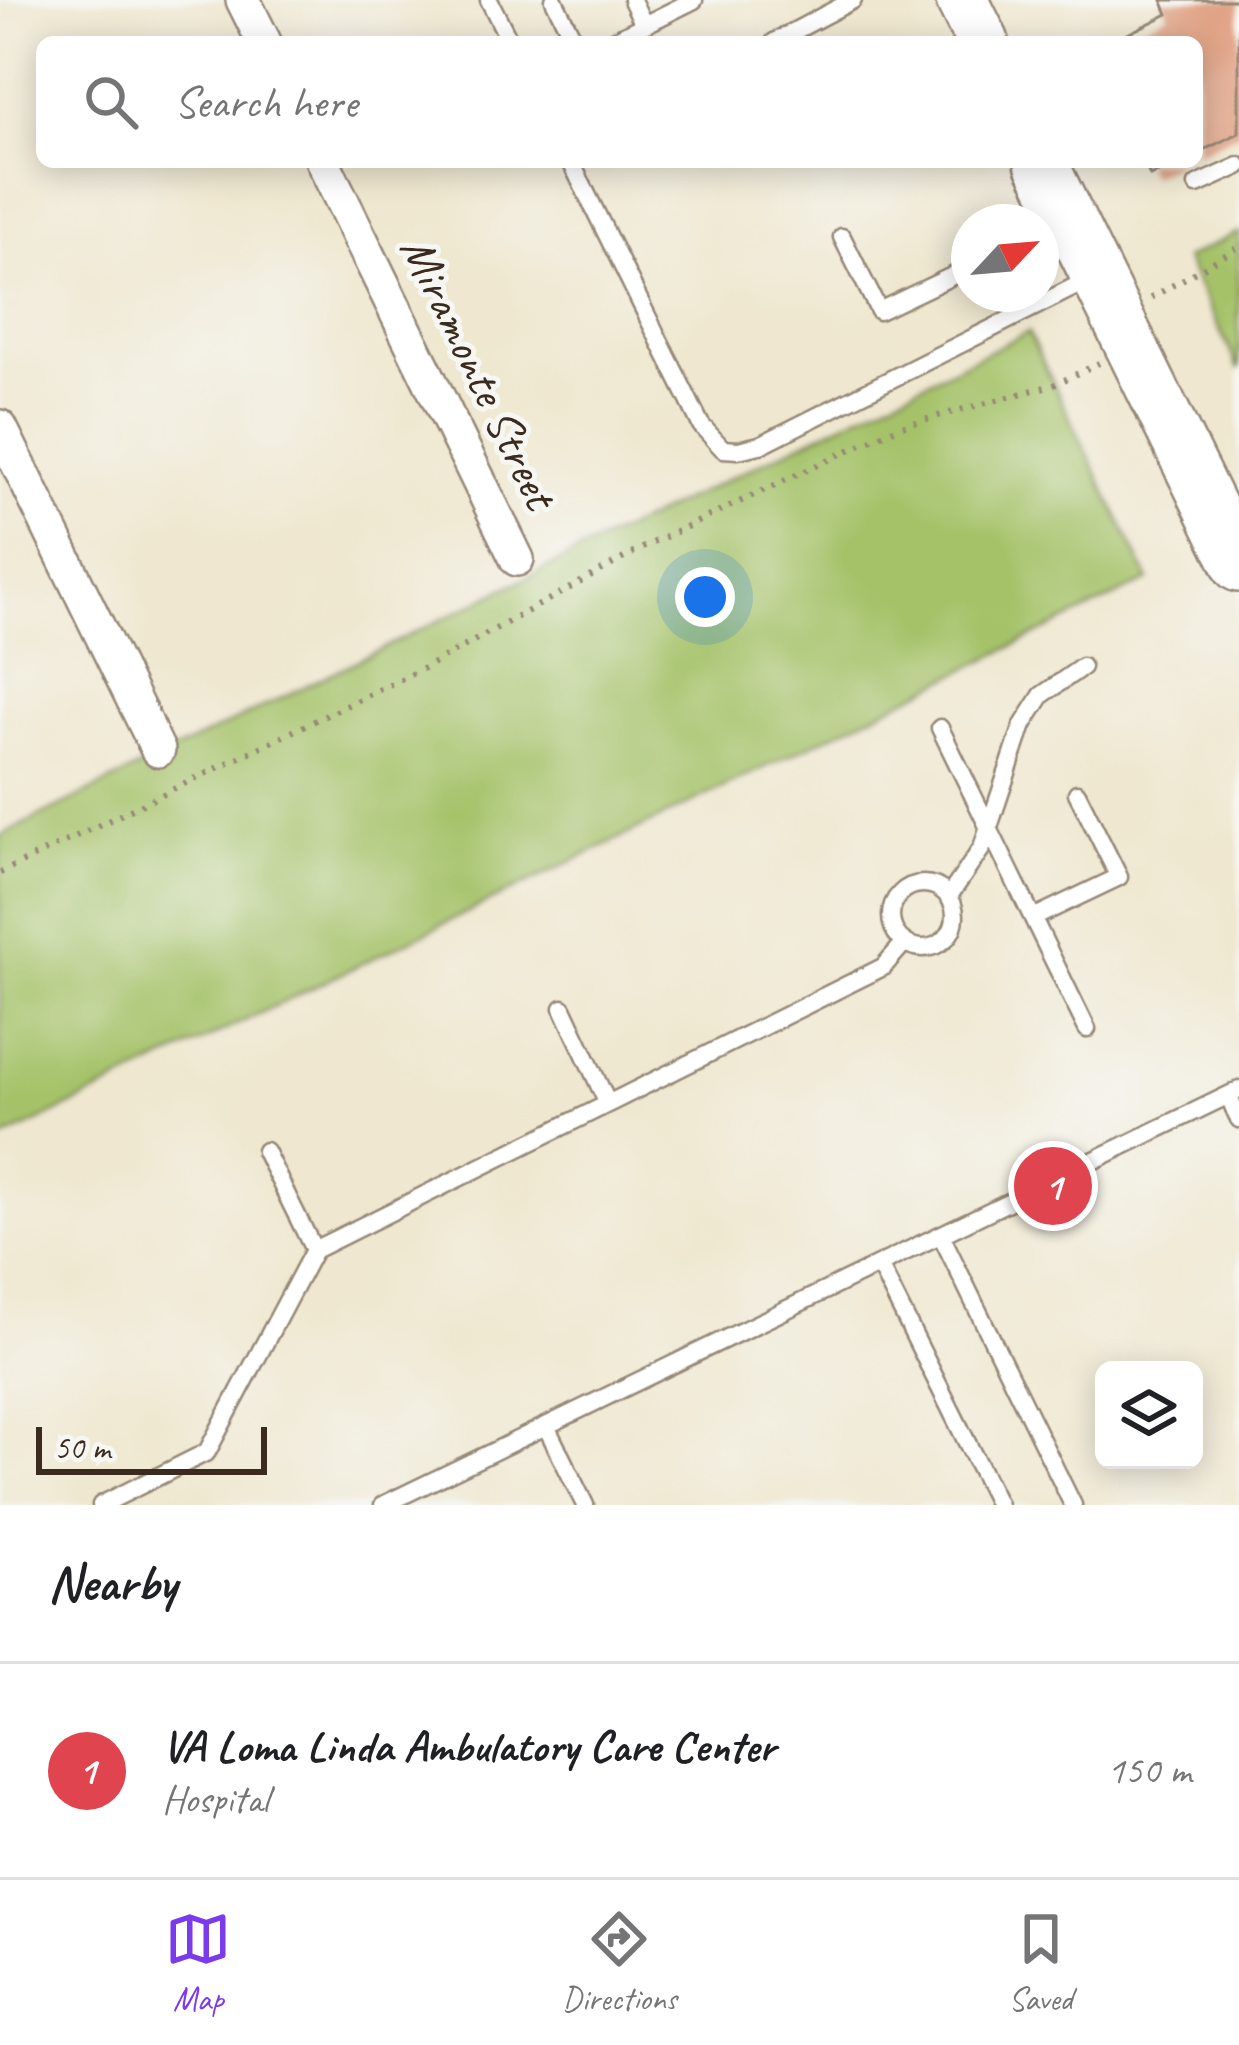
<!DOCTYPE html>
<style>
:root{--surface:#fff;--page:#f2f2f2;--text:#202124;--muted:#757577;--line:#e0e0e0;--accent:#7c3aed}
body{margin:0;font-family:Caveat,sans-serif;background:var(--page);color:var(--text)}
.controls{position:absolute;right:36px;bottom:36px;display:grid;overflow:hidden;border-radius:18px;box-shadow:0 6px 30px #0003}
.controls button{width:108px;height:108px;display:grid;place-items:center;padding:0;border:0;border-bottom:3px solid var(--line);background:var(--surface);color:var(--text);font:60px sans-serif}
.compass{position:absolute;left:951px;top:204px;width:108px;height:108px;border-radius:50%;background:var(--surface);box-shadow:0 6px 30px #0003;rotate:64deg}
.scale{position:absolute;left:36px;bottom:30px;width:231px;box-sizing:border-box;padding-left:12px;border:6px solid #3b2a1e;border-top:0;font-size:33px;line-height:42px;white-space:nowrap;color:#3b2a1e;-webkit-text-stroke:9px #f6f6f2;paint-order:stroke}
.you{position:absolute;left:705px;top:597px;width:42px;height:42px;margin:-30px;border:9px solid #fff;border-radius:50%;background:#1a73e8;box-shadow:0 0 0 18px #1a73e833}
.badge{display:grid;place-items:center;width:78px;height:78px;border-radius:50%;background:var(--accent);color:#fff;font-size:39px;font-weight:700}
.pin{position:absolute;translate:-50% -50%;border:6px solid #fff;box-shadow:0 3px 12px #0006}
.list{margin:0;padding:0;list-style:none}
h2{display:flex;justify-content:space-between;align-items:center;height:156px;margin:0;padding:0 48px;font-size:51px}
h2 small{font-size:39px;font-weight:400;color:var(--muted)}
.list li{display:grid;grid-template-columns:78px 1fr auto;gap:36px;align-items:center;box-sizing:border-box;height:216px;padding:0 48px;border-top:3px solid var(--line)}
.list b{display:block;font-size:45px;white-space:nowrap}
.list p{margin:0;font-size:39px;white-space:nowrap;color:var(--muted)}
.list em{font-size:39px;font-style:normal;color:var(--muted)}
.icon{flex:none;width:66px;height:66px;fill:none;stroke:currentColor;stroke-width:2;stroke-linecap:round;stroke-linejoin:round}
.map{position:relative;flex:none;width:1239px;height:1505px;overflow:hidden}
.search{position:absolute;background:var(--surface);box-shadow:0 6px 30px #0003;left:36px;right:36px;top:36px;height:132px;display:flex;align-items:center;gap:30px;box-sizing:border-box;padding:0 42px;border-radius:18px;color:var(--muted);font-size:45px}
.sheet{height:372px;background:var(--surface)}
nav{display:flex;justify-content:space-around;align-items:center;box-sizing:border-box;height:168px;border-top:3px solid var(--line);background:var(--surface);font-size:33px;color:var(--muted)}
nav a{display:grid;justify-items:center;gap:6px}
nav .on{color:var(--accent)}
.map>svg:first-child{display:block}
.green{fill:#a5c269;stroke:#707644;stroke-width:3}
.building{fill:#df9c7d}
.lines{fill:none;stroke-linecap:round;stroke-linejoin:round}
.lane-casing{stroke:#958876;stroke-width:21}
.street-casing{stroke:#958876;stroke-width:38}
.primary-casing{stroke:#958876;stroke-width:56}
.path{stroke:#958876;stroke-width:6;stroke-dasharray:3 9;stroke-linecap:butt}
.lane{stroke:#fff;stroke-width:16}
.street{stroke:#fff;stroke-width:33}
.primary{stroke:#fff;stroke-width:51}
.labels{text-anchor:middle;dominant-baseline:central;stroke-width:10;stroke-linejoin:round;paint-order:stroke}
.street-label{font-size:48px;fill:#3b2a1e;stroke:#f6f6f2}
</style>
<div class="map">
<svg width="1239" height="1505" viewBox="0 0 1239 1505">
<rect width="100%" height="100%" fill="#f6f6f2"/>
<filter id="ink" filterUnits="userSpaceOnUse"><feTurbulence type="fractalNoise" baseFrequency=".00833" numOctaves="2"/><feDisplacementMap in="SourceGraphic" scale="24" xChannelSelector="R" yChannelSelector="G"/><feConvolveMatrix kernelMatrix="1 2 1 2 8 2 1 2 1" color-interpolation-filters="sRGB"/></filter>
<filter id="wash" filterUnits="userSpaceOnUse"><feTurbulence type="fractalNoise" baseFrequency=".004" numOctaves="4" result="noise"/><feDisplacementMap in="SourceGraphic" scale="48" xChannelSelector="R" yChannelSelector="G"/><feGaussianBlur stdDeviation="2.7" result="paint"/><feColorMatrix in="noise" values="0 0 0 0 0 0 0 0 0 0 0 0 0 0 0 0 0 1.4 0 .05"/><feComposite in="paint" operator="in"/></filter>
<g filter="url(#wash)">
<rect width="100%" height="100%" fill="#efe7cf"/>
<path class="green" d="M1239,232V369L1185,259Z
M1028,332L1149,580L0,1140V836Z"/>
<g id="blocks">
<path class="building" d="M1162,0H1239V133L1197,153V42H1111L1168,14Z
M1144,162H1179L1150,176Z"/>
</g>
</g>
<g filter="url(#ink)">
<use href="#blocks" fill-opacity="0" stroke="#958876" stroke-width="3"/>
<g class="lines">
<g class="lane-casing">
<path id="lane" d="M489,0L510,42
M554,0L575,42
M632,0L644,25
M610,42L694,0
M774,42L853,0
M571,162L701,425L723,449L738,450L760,445L1090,279
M1197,185L1239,166
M842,237L879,311L969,268
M940,728L1087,1029
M891 916a32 32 0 1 1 64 0a32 32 0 1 1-64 0Z
M949,896L982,848L1023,725L1042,695L1082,667
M1033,918L1119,877L1077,793
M563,1008L607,1102
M1228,1096L1239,1119
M265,1151L314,1250
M941,1235L1073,1505
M879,1265L998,1505
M546,1426L585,1505
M101,1505L207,1452L314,1250L883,967L905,942
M383,1505L1239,1090"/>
</g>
<g class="street-casing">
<path id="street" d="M243,0L264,42
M323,162L517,559
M0,427L158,750"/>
</g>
<g class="primary-casing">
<path id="primary" d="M962,0L983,42
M1041,162L1239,566"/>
</g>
<path class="path" d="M1151,298L1239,247
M0,873L430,665L646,546L898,427L1056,384L1099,363"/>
<use href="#lane" class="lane"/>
<use href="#street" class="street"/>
<use href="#primary" class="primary"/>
</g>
</g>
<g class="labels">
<g class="street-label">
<text transform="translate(479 372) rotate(64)">Miramonte Street</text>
</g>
</g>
</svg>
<div class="controls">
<button><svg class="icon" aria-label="layers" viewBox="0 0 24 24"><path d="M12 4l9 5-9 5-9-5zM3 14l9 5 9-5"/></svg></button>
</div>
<svg class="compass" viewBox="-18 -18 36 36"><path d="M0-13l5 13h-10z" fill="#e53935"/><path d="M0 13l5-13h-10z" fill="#757577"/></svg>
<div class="scale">50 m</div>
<div class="you"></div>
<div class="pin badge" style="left:1053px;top:1186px;background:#e0444e">1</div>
<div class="search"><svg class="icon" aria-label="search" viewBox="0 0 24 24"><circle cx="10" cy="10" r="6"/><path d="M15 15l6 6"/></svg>Search here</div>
</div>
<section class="sheet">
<h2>Nearby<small></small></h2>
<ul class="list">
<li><span class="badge" style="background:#e0444e">1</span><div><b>VA Loma Linda Ambulatory Care Center</b><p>Hospital</p></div><em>150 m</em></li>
</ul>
</section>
<nav>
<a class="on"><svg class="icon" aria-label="map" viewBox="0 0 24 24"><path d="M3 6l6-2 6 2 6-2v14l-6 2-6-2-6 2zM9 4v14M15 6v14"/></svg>Map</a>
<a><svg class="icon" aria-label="directions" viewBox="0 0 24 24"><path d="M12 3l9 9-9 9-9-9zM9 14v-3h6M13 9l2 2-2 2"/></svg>Directions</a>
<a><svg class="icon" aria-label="saved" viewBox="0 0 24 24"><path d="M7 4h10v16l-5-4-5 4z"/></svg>Saved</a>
</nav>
